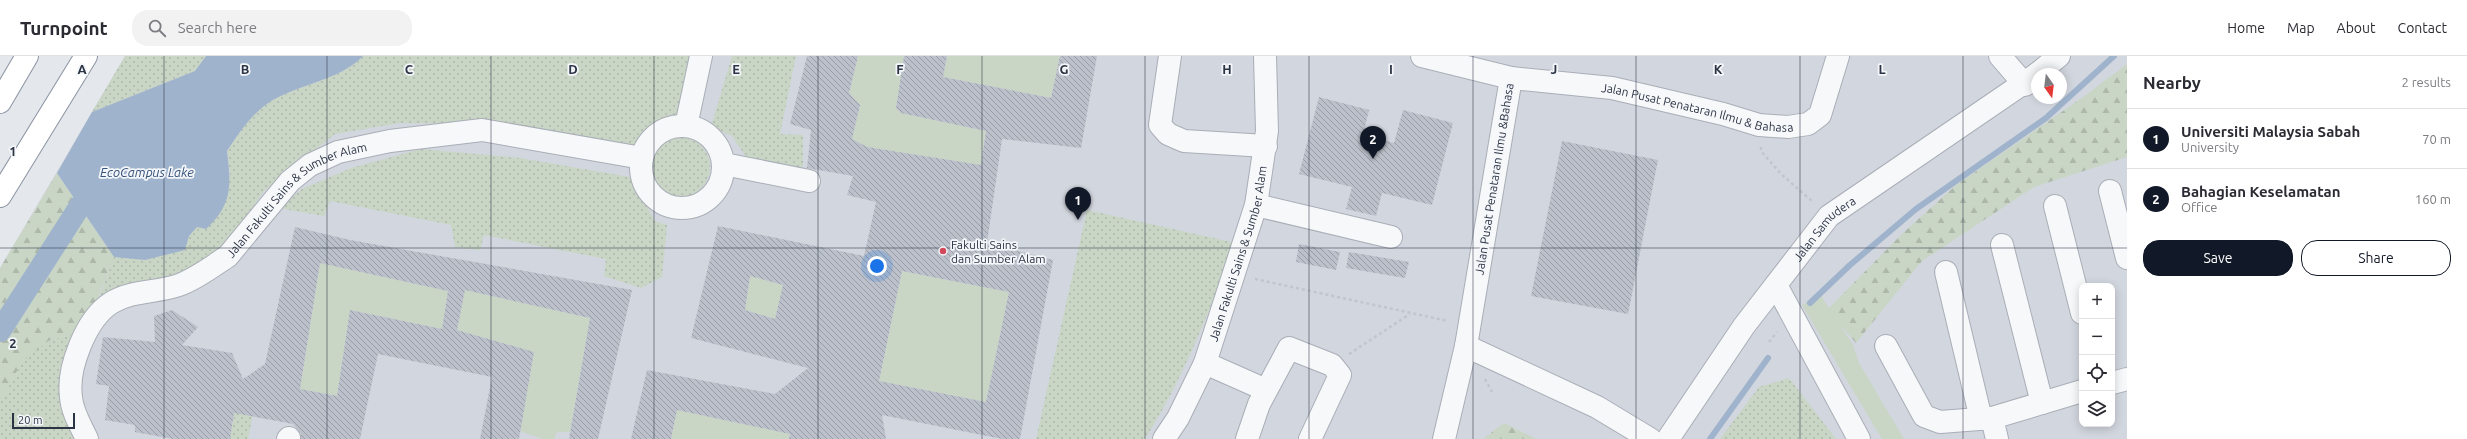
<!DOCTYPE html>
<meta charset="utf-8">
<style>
:root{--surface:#fff;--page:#f2f2f3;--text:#2b2b33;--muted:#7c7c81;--line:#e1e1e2;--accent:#111827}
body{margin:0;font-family:Ubuntu,sans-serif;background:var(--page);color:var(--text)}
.controls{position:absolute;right:12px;bottom:12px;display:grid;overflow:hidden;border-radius:8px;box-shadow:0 2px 10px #0003}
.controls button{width:36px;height:36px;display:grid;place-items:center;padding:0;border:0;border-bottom:1px solid var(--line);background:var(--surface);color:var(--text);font:20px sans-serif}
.compass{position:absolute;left:2031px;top:12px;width:36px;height:36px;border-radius:50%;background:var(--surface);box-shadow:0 2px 10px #0003;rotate:166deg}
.scale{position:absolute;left:12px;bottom:10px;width:63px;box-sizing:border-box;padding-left:4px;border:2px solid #2b3445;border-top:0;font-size:11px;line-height:14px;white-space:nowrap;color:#2b3445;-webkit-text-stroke:3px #f4f6f9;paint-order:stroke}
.you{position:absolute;left:877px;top:210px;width:14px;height:14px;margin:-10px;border:3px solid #fff;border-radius:50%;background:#1a73e8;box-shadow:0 0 0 6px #1a73e833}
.badge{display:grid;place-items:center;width:26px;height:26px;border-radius:50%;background:var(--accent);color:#fff;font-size:13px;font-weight:700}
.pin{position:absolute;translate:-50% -33px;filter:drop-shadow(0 1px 2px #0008)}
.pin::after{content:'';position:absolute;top:21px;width:14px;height:12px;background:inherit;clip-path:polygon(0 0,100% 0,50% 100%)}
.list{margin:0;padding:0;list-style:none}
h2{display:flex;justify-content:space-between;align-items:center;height:52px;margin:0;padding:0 16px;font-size:17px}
h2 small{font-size:13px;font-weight:400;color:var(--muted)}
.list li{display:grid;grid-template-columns:26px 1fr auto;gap:12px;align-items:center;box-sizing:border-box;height:60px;padding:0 16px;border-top:1px solid var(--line)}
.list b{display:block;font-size:15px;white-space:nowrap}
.list p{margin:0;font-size:13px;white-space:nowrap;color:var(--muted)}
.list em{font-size:13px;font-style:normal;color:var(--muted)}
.actions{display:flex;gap:8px;padding:12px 16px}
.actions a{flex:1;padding:9px 0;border:1px solid var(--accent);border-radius:16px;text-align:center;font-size:14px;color:var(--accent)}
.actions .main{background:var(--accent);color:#fff}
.icon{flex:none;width:22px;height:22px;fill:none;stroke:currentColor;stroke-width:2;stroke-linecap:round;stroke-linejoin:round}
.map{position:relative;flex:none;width:2127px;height:383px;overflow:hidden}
header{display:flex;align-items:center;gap:24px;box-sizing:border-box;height:56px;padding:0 20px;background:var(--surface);border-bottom:1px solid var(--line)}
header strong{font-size:19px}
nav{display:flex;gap:22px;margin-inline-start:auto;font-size:14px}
.search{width:280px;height:36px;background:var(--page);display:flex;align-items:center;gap:10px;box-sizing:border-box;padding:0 14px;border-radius:16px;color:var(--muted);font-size:15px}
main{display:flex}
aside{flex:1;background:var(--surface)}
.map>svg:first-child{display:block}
.built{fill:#d2d6de;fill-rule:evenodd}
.grass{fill:url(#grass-dots)}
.forest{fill:url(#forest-firs)}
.park{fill:#c9d6c5}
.water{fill:#9fb4cc}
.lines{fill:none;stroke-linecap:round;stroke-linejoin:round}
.stream{stroke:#9fb4cc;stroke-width:6}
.canal{stroke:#9fb4cc;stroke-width:22}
.building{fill:url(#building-back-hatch);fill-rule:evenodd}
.minor-casing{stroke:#a9aeb7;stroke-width:24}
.highway-casing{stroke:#8b94a3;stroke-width:24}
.path{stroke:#c2c5cb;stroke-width:2.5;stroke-dasharray:3 3;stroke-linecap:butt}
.minor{stroke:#f7f8fa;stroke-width:22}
.highway{stroke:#fff;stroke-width:22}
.grid{fill:none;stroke:#2b3445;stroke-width:1;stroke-opacity:0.55}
.poi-dot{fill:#d1495b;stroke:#f4f6f9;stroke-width:1.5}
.labels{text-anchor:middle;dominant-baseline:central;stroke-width:3.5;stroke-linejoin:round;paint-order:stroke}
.street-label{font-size:12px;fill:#2b3445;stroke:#f4f6f9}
.poi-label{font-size:12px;fill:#2b3445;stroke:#f4f6f9;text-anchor:start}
.water-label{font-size:13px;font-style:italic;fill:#34527a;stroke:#f4f6f9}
.grid-label{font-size:13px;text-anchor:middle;font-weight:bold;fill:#2b3445;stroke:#f4f6f9;stroke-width:3.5;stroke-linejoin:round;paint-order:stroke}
</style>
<header>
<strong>Turnpoint</strong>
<div class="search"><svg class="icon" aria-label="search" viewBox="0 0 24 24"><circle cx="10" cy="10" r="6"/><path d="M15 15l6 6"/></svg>Search here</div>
<nav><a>Home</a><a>Map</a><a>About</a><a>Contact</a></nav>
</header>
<main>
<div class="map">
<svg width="2127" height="383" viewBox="0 0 2127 383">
<defs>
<pattern id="grass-dots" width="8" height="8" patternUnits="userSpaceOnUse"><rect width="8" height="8" fill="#c9d6c5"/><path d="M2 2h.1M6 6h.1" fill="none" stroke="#adb8ab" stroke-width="1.8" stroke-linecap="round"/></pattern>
<pattern id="forest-firs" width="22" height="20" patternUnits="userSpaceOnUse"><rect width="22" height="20" fill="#c9d6c5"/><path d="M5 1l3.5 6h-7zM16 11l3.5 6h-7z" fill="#adb8ab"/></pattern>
<pattern id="building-back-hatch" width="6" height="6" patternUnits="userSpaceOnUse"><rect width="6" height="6" fill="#bbc0ca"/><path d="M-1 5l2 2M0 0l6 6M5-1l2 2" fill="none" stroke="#989da6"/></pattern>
</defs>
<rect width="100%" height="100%" fill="#e4e7ec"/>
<path class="built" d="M125,0H2127V383H0V212ZM2037,18H2061V42H2037ZM2082,230H2112V368H2082Z"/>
<path class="grass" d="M125,0H206L195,15L92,56Z
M363,0H705L690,64L655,78L642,96L493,68L400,67L335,78L264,135L235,177L207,207L177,222L98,244L114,201L145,204L189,180L197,171L206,173L230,118L227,95C238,78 250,60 267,48C293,29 340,25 363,0Z
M732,0H796L780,78L803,79V122L817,135L745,123L747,102L732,80L711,71Z
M650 111a30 30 0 1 1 60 0a30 30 0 1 1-60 0Z
M421,93L520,102L641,123L646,149L655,165L667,169L662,221L641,232L604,220L606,203L484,179L480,194L455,191L451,169L330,145L324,160L279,152L302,133L351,112Z
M1087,154L1236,187C1209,254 1184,322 1145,383H1036Z
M78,276L60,315V347L74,383H0V347L21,307L48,285Z
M1789,322L1836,383H1720L1759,331Z
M254,352L248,383H230L234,359L224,357Z"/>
<path class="forest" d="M2127,8V101L2034,131L1922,205L1856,287L1827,254L1903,177L1955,130L2086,39Z
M57,117L114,201L97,244L78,276L48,285L21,307L0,347V212Z
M1504,367L1537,383H1483Z"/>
<path class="park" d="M858,0H904L896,52L901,57L986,75L981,109L867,91L852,83L860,49L849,37Z
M947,0H1060L1051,42L943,21Z
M320,207L448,235L442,273L350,254L337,340L300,333Z
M902,215L1009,236L986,346L879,325Z
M750,220L783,229L775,263L745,254Z
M465,234L590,262L570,376H557L554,383H543L520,375L534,296L457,274Z
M1820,238L1853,289L1859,307L1904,383H1882L1802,249Z
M677,354L790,378L789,383H671Z"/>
<path class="water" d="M206,0H363C340,25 293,29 267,48C250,60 238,78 227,95C231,128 233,149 206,173L197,171L189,180L185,194L145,204L114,201L57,117L92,56L195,15Z"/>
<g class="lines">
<path class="stream" d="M1810,247L1850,209L1916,153L2046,62L2114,0
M1710,383L1768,302"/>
<path class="canal" d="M0,275L80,150"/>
</g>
<path class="building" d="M807,0H858L849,37L860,49L852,83L867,91L981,109L986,75L901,57L896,52L904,0H947L943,21L1051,42L1060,0H1097L1081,92L1002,83L987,187L1053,204L1020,383H1002L882,359L886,383H789L790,378L677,354L671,383H631L647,314L775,338L808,312L691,282L718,170L864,200L876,146L847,139L853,120L807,112L811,74L790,68ZM902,215L1009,236L986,346L879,325ZM750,220L783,229L775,263L745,254Z
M1319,41L1369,54L1363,79L1394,87L1403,54L1453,67L1432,149L1382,137L1376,160L1346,153L1352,131L1299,118Z
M1562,85L1658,104L1628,258L1531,240Z
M295,171L350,184L632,234L598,383H569L590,262L465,234L457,274L534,296L519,383H480L492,321L378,298L360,383H301V378L293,368L234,357L230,383H173L135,376V369L105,364L109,330L96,328L103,281L155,286L154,260L172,254L198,271L182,289L232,297L243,323L265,308ZM320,207L448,235L442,273L350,254L337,340L300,333Z
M1299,188L1340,196L1336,214L1296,206Z
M1349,196L1409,206L1405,222L1346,212Z"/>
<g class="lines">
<g class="minor-casing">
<g id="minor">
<path d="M1170,0L1160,69L1168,78L1184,85L1266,90"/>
<path d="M1422,0L1511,22L1466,290"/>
<path d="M2000,0L2025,29"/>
<path d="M2037,18L2059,0"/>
<path id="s1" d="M1511,22L1612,32L1723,58L1759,69L1788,71L1808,68L1820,59L1838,0"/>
<circle cx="682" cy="111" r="41"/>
<path d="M686,70L701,0"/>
<path d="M724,108L809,125"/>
<path d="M2110,135L2127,202"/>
<path d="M1256,149L1391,181"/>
<path d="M2055,150L2082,257"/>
<path d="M2002,189L2042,347"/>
<path d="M1946,216L1981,363"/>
<path d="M1776,229L1859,383"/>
<path d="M1886,290L1924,360L1940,366L1992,362"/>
<path d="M1205,307L1266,334"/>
<path d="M2112,327L2127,323"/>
<path id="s2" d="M87,383C81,370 72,356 71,341C67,312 86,263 111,247C132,234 157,237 179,229C196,223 213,210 228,200L290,125L310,109L338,96L390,85L482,74L642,102"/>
<path d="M288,383L289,382"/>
<path id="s3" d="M1164,383L1178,362L1205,307L1256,149L1267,75L1265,0"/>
<path d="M1247,383L1259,348L1289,292L1332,309L1340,319L1310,383"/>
<path d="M1444,383L1466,290L1597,351L1650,383"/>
<path id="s4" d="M1668,383L1744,270L1829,160L2037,18"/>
<path d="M1997,383L1992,362L2082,335"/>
</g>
</g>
<g class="highway-casing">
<path id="highway" d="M0,46L27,0
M0,140L86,0"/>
</g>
<path class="path" d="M1761,91V95L1781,118L1813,146
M1255,223L1448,265
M1769,286L1777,276
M1349,298L1410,258
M1485,323L1492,336"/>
<use href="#minor" class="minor"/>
<use href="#highway" class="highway"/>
</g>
<path class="grid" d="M164,0V383M327,0V383M491,0V383M654,0V383M818,0V383M982,0V383M1145,0V383M1309,0V383M1473,0V383M1636,0V383M1800,0V383M1963,0V383M0,192H2127"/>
<circle class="poi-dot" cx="943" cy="195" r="4"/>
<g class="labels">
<g class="street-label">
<text stroke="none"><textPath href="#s1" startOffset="189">Jalan Pusat Penataran Ilmu &amp; Bahasa</textPath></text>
<text transform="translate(1494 123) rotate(-81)">Jalan Pusat Penataran Ilmu &amp;Bahasa</text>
<text stroke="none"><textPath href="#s2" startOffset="371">Jalan Fakulti Sains &amp; Sumber Alam</textPath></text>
<text stroke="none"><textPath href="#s4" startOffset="263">Jalan Samudera</textPath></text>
<text stroke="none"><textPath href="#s3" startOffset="201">Jalan Fakulti Sains &amp; Sumber Alam</textPath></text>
</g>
<g class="poi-label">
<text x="951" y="188">Fakulti Sains<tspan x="951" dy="14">dan Sumber Alam</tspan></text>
</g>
<g class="water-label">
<text x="147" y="116">EcoCampus Lake</text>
</g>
</g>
<g class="grid-label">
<text x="82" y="18">A</text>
<text x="245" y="18">B</text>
<text x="409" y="18">C</text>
<text x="573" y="18">D</text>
<text x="736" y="18">E</text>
<text x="900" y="18">F</text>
<text x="1064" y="18">G</text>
<text x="1227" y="18">H</text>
<text x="1391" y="18">I</text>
<text x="1554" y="18">J</text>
<text x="1718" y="18">K</text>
<text x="1882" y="18">L</text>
<text x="13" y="100">1</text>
<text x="13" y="292">2</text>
</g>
</svg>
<div class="controls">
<button>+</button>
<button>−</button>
<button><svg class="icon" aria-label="locate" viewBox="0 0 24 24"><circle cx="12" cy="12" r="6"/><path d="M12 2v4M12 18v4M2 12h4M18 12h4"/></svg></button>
<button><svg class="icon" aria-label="layers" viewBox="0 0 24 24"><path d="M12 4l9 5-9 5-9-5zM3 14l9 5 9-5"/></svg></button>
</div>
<svg class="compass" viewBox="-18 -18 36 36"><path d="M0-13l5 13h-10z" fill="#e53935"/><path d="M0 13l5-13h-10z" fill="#7c7c81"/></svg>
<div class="scale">20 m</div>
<div class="you"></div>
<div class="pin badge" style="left:1078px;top:164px">1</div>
<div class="pin badge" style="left:1373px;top:103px">2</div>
</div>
<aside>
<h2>Nearby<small>2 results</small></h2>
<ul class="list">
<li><span class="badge">1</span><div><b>Universiti Malaysia Sabah</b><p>University</p></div><em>70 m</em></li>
<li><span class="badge">2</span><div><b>Bahagian Keselamatan</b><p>Office</p></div><em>160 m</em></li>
</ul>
<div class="actions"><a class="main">Save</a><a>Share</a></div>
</aside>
</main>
